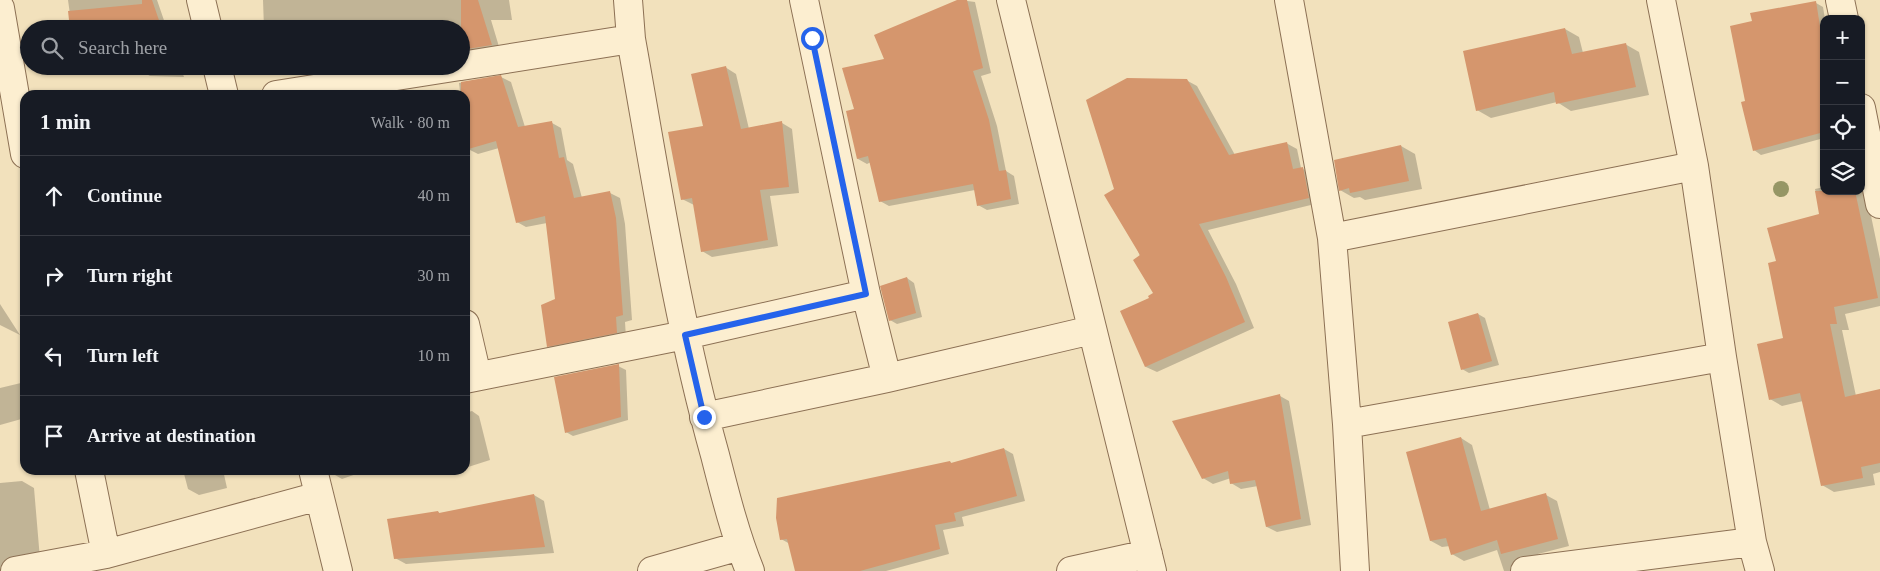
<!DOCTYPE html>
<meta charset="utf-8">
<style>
:root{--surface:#171b24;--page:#20242c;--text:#f1f3f6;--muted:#9ea1a6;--line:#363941}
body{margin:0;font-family:"Times New Roman",serif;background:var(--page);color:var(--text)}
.controls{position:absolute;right:15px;top:15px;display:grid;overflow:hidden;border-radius:10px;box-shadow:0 1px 4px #0004}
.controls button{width:45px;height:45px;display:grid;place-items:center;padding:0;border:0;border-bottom:1px solid var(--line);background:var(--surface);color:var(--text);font:25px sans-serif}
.stop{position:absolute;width:15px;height:15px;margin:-11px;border:4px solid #2563eb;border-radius:50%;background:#fff}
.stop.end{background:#2563eb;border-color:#fff;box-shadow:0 1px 5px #0008}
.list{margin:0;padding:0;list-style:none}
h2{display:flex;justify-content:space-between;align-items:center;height:65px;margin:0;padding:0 20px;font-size:21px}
h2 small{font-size:16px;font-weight:400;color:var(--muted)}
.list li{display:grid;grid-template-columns:32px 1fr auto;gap:15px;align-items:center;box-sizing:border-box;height:80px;padding:0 20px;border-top:1px solid var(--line)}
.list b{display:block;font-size:19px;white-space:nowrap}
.list em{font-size:16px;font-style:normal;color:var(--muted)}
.icon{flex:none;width:28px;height:28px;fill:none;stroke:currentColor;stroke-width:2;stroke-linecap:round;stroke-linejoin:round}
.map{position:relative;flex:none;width:1880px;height:571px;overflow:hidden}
.search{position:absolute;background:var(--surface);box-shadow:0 1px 4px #0004;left:20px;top:20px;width:450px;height:55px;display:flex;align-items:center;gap:12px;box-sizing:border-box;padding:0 18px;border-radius:28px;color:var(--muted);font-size:19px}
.panel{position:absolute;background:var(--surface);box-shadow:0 1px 4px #0004;left:20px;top:90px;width:450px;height:385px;border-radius:15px}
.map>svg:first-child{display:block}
.shadow{fill:#0003}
.building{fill:#d5966d}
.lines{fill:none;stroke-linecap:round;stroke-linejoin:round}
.minor-casing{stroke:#8c7054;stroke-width:30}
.minor{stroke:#fceed0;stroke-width:28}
.tree{fill:#969665}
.route{stroke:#2563eb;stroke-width:6}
</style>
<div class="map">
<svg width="1880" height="571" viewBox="0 0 1880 571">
<rect width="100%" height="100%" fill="#f2e1bc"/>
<path class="shadow" d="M68,0H157L167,29H72Z
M263,0H509L512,20H491L500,50L461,54V29L384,24L339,29H264Z
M960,0L975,2L991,73L981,76L997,126L1006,171L1014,176L1019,204L987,210L978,205L975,190L889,206L880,201L871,162L867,164L858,159L848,112L856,110L885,60Z
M1816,3L1823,7L1825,19L1824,138L1761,155L1754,150L1747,102L1753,22Z
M1565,29L1579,37L1583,53L1625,44L1639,52L1649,95L1571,111L1557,102L1491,118L1477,110L1464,52Z
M76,66H119L84,75L77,71Z
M143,66H180L184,77L150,76L143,72Z
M725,67L736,74L749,129L782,123L792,129L799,193L770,196L778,246L712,257L702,251L694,205L682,199Z
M501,77L511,82L525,127L552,123L561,128L567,160L573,164L582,198L610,193L620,198L625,224L632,320L625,322L626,338L558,351L548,346L556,300L547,223L526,227L517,222L499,148L478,154L468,149L465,138V95L451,94L460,91L459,83Z
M1186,80L1197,86L1235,155L1286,143L1297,149L1301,168L1313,174L1319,203L1208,230L1236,284L1254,328L1157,372L1146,367L1122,311L1151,298L1154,294L1115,189Z
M1401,146L1415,154L1422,189L1365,200L1360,197L1354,198L1340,190Z
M1861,184L1865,187L1880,259V306L1845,314L1849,330H1842L1856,396L1880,390V472L1873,474L1875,485L1834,492L1822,485L1803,401L1782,406L1770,399L1785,339L1777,262L1821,215L1815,189L1824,187V191H1861Z
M907,278L914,283L922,317L897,324L890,320Z
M0,304L20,335L0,325Z
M1478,314L1485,318L1499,365L1469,373L1462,369Z
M618,366L626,370L628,420L573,436L566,432Z
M25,382V418L0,425V388Z
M1280,396L1289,401L1311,525L1277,532L1267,527L1258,486L1241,489L1231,483V478L1213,484L1203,478Z
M472,411L479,416L490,460L465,468V413Z
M1461,438L1472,445L1490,510L1546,495L1557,501L1569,546L1538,554L1540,561L1522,571H1504L1497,550L1464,561L1452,554L1450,546L1442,547L1431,541Z
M1004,449L1013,454L1025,501L962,517L964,526L943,530L949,554L886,571H797L790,544L781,539L950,462L953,464Z
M183,470H223L227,488L199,495L188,489Z
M334,470H368L342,479L335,475Z
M431,470H457L438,475Z
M22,481L34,488L40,559L13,571H0V483Z
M534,495L544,501L554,553L406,564L395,558L438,512L441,514Z"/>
<path class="building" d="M142,0H152L162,29H70L68,11L142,4Z
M461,0H478L492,45L461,50Z
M957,0H967L983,68L973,71L989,120L999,171L1006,170L1011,199L977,206L973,184L879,202L868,156L857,159L846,111L854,109L842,68L884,59L874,35Z
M1816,1L1824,52V132L1753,151L1741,102L1745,101L1730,26L1752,21L1750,13Z
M1565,28L1572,54L1626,43L1636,87L1556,104L1554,92L1476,111L1463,51Z
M75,66H97L75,71Z
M142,66H175L178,73L142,72Z
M726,66L741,129L782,121L789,187L760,190L768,240L701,252L692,198L681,200L668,132L703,126L691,74Z
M501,75L518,127L552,121L559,158L564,157L574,198L610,191L616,218L623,315L616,317L617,333L547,347L541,305L555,299L545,216L516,223L496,141L465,150V95H461V82Z
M1127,78L1187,79L1229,155L1287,142L1293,169L1303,167L1309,198L1199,224L1226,277L1245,322L1145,367L1120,311L1149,298L1148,296L1153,293L1133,260L1140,255L1104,195L1114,189L1086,100Z
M1401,145L1409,181L1350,193L1349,188L1339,191L1334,160Z
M1815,191H1855L1878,298L1834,307L1837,324H1830L1845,397L1880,389V463L1861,467L1863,478L1821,486L1800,393L1769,400L1757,344L1783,338L1768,263L1776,261L1767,228L1819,214Z
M907,277L916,313L889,321L880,286Z
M1478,313L1492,361L1461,370L1448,322Z
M619,364L621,417L565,433L554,377Z
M1280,394L1301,519L1266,527L1255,480L1230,484L1228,471L1202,479L1172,421Z
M1461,437L1481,511L1546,493L1558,539L1501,554L1497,540L1451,555L1446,538L1430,541L1406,452Z
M1004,448L1017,496L954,513L956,521L935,525L940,549L860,571H795L787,539L780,540L776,518L777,498L950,461L951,463Z
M534,494L545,547L394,559L387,519L438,511L439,513Z"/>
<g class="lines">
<g class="minor-casing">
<path id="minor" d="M201,0L208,29
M628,0L631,39C656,178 677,319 715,455C725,494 735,534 750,571
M804,0L866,294L887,378
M1011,0L1152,571
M1289,0L1332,238L1347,424L1355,571
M1661,0L1694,166L1722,357L1752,542L1760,571
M1840,0L1844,19
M0,8L25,154
M217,66L224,95
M461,66L631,39
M276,95L460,66
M1861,108L1880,204
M1332,238L1694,166
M465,324L477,376
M465,379L685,335L866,294
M704,417L887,378L1092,330
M1347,424L1722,357
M89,470L106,554
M313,470L338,571
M15,571L106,554L319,496
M652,571L740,546
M1071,571L1148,554
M1525,571L1752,542"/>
</g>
<use href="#minor" class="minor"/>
</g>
<circle class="tree" cx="1781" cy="189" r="8"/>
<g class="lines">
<path class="route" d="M704,417L685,335L866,294L812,38"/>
</g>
</svg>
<div class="controls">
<button>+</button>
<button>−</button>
<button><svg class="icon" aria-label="locate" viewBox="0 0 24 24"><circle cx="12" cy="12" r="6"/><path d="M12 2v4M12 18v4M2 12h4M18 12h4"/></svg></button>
<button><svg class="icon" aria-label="layers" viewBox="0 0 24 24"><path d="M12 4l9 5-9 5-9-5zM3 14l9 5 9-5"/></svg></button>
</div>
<div class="stop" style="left:812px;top:38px"></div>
<div class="stop end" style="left:704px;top:417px"></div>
<div class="search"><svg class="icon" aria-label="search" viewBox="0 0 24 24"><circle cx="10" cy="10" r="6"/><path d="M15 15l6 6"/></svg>Search here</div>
<section class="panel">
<h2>1 min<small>Walk · 80 m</small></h2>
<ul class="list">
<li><svg class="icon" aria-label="ahead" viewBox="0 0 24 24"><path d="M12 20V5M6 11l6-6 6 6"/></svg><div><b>Continue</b></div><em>40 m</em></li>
<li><svg class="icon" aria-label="right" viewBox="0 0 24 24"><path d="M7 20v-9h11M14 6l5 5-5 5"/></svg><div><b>Turn right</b></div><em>30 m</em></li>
<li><svg class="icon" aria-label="left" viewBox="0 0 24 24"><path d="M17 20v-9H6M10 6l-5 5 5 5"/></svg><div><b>Turn left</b></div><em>10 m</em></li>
<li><svg class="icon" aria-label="arrive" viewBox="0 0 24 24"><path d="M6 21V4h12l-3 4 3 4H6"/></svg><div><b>Arrive at destination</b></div></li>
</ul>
</section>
</div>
